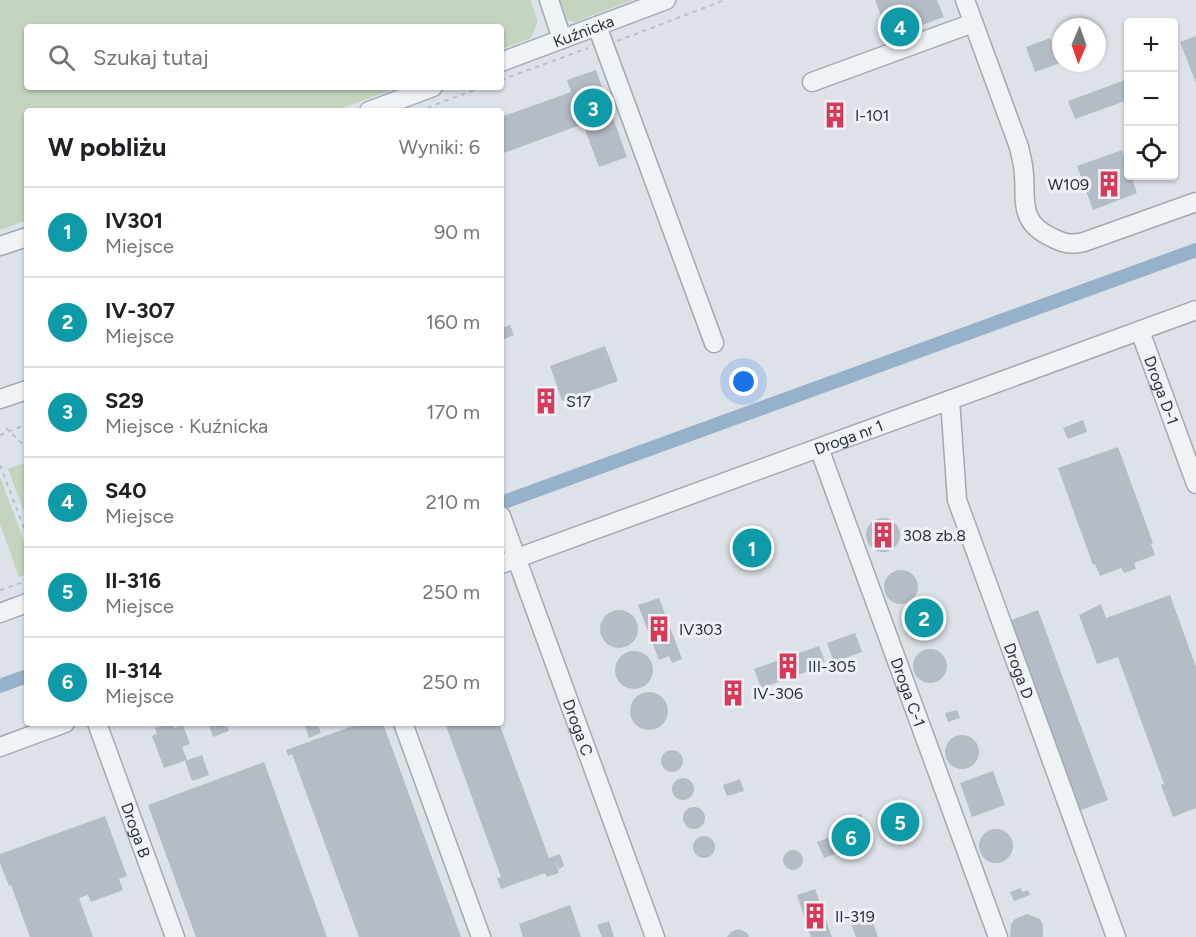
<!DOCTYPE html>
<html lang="pl">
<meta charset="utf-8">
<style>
:root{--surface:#fff;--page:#f2f2f2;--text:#202124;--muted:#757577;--line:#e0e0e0;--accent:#d93025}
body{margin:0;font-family:Figtree,sans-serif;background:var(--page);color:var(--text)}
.controls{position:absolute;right:18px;top:18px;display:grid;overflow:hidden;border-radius:6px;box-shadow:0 2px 4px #0004}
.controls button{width:54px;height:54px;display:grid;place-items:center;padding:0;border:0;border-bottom:2px solid var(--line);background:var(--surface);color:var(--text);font:30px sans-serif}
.compass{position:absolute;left:1052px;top:18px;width:54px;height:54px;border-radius:50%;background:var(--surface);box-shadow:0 2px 4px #0004;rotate:182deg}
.you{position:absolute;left:744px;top:382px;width:21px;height:21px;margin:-15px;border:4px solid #fff;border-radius:50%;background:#1a73e8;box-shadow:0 0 0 9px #1a73e833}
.badge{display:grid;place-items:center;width:39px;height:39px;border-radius:50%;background:var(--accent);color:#fff;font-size:20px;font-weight:700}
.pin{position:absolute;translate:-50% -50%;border:3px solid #fff;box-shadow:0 2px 6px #0006}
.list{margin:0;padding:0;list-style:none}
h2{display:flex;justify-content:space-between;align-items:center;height:78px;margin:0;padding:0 24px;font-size:26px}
h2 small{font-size:20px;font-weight:400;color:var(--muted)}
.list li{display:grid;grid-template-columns:39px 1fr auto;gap:18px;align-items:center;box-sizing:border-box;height:90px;padding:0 24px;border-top:2px solid var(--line)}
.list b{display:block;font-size:22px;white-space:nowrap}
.list p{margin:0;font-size:20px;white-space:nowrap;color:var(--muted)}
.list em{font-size:20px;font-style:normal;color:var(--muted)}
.icon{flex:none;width:33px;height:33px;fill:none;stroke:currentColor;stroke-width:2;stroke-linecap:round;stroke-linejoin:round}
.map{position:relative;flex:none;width:1196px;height:937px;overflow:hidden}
.search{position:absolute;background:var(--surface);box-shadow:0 2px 4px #0004;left:24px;top:24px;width:480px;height:66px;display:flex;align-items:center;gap:15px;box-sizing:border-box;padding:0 21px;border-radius:6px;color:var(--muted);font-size:22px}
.panel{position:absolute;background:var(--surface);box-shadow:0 2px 4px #0004;left:24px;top:108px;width:480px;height:618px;border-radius:6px}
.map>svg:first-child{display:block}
.green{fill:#c4d3be}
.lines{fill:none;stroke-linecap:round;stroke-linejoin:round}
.canal{stroke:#96b2cb;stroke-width:14}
.building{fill:#b4bcc5}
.minor-casing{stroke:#a2a9b2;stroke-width:21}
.path{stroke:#bbc0c7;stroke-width:2;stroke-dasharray:4.5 4.5;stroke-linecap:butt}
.minor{stroke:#f0f3f6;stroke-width:18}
.labels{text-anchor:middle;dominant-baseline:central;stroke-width:6;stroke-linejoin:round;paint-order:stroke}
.street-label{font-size:16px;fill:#263040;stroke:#edf1f6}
.poi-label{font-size:16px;fill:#263040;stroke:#edf1f6;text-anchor:start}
</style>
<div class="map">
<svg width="1196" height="937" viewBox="0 0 1196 937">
<rect width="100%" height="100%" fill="#dde2e8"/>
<path class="green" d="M0,0H530L538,21L531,38L501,49V27H27V87H399L334,111H27V220L0,230Z
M555,0H633L575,22L562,19Z
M27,462V520L8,469Z
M0,477L27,549V574L19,577L0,524Z"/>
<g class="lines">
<path class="canal" d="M501,503L1196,250
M0,686L27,676"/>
</g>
<path class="building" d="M875,0H937L944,17L889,37Z
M1196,36V83L1180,42Z
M1050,38L1060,63L1035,72L1026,47Z
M596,70L627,157L599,167L583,124L501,154V117L571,92L567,80Z
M1128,79V100L1075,119L1068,101Z
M837,107L842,118L832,122L827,111Z
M1122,150L1128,168V176H1131L1137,193L1093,210L1077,166Z
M510,325L514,335L502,340L501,328Z
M605,346L618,381L562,401L550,366Z
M1083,420L1087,432L1068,439L1063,428Z
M1118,447L1153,543L1151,544L1155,555L1134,563L1136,569L1124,573L1121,568L1100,576L1095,564L1093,565L1058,468Z
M866 535a17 17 0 1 1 34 0a17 17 0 1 1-34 0Z
M761,539L765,550L743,558L739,547Z
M884 587a17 17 0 1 1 34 0a17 17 0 1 1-34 0Z
M1170,595L1196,667V808L1173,817L1161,785L1164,784L1118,657L1097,664L1079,615L1101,604L1106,618Z
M659,598L682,659L672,663L669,656L659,660L638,605Z
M933,605L939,622L915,630L909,614Z
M600 629a19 19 0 1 1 38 0a19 19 0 1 1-38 0Z
M1038,610L1108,800L1078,811L1009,621Z
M855,633L862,652L834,662L827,643Z
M819,646L825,662L814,664L815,669L761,688L754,669Z
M913 666a17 17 0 1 1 34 0a17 17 0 1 1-34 0Z
M615 670a19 19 0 1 1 38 0a19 19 0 1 1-38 0Z
M724 693a9 9 0 1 1 18 0a9 9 0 1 1-18 0Z
M630 711a19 19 0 1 1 38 0a19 19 0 1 1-38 0Z
M957,710L960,718L948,722L945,713Z
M170,723H172L174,728L183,725L190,744L182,747L187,760L164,768L152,736L157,734L155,728Z
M208,723H226L229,731L213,737Z
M304,723H317L321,733L309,738Z
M361,723H392L384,726L461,937H359L292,754L288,756L286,750Z
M445,723H499L549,858L560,854L564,866L559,869L556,863L559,873L547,877L545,873L501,889L497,878L501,877Z
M945 752a17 17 0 1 1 34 0a17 17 0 1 1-34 0Z
M661 761a11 11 0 1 1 22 0a11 11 0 1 1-22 0Z
M202,755L209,775L192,781L185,761Z
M264,762L327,937H196L148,805Z
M993,771L1005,805L972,817L960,783Z
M672 789a11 11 0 1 1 22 0a11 11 0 1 1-22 0Z
M740,779L744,791L727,796L723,785Z
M683 818a11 11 0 1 1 22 0a11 11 0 1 1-22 0Z
M908,809L914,826L891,834L885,818Z
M861,814L871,841L824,858L817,842L844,832L840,822Z
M105,816L127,876L119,879L123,890L91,902L88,895L79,898L93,937H30L11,885L9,886L0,863V854Z
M979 846a17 17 0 1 1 34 0a17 17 0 1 1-34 0Z
M693 847a11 11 0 1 1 22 0a11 11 0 1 1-22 0Z
M783 860a10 10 0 1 1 20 0a10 10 0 1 1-20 0Z
M1021,888L1022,892L1028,890L1030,895L1014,901L1010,892Z
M815,889L832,937H811L797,895Z
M570,905L581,937H523L519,924Z
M868,909L878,937H856L848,916Z
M1027,914L1040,919L1043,925V937H1010L1011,924L1015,919Z
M609,921L614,937H602L597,925Z
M739,929L747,933L749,937H727L731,932Z"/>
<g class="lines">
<g class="minor-casing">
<g id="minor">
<path d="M549,0L562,39"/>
<path d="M965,0L1019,147C1020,153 1022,159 1023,166C1028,197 1015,221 1053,238C1065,244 1071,245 1084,242L1196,202"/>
<path d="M597,26L714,343"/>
<path id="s1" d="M501,62L666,0"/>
<path d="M812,82L973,23"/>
<path d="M369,111L433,87"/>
<path d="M0,246L27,237"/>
<path id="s2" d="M1140,331L1196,484"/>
<path d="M0,399L27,390"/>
<path id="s3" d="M950,400L957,500L1116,937"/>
<path id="s4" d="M819,448L998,937"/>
<path id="s5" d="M501,516L655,937"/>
<path id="s6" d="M501,564L1196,310"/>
<path d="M0,613L27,603"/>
<path id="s7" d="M97,723L175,937"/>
<path d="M403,723L481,937"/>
<path d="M0,747L65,723"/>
</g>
</g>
<path class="path" d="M617,41L725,0
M501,80L588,48
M419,111L482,87
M6,428L27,448
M0,435L27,424
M0,465L27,536
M0,590L27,581"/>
<use href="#minor" class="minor"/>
</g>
<defs>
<g id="building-bare" transform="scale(2.07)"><path d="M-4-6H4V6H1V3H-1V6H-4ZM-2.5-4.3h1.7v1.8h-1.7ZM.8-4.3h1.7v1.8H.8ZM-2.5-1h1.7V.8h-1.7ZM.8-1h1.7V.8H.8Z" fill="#d63a58" stroke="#edf1f6" stroke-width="2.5" paint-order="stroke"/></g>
</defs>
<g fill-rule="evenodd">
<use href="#building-bare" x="835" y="115"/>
<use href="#building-bare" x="1109" y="184"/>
<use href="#building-bare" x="546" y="401"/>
<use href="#building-bare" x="883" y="535"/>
<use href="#building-bare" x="659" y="629"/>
<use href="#building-bare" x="788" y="666"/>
<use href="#building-bare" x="733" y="693"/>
<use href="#building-bare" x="815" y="916"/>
</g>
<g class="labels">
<g class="street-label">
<text stroke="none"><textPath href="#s1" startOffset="88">Kuźnicka</textPath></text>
<text stroke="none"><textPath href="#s2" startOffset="63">Droga D-1</textPath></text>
<text stroke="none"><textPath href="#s6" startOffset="370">Droga nr 1</textPath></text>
<text stroke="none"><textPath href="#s3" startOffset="282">Droga D</textPath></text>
<text stroke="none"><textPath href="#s4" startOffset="260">Droga C-1</textPath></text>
<text stroke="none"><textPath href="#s5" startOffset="225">Droga C</textPath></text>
<text stroke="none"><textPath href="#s7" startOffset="114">Droga B</textPath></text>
</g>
<g class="poi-label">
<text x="855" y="115">I-101</text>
<text x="1089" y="184" text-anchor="end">W109</text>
<text x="566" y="401">S17</text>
<text x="903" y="535">308 zb.8</text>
<text x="679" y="629">IV303</text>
<text x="808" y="666">III-305</text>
<text x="753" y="693">IV-306</text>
<text x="835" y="916">II-319</text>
</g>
</g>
</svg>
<div class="controls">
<button>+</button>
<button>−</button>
<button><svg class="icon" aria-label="locate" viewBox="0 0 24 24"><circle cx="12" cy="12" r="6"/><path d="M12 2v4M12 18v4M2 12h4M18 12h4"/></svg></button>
</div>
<svg class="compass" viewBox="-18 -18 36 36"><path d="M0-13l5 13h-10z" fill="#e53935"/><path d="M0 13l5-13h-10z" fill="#757577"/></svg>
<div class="you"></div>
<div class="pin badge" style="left:752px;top:548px;background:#0f9aa8">1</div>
<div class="pin badge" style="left:924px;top:618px;background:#0f9aa8">2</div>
<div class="pin badge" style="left:593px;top:108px;background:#0f9aa8">3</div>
<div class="pin badge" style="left:900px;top:27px;background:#0f9aa8">4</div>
<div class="pin badge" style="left:900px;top:822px;background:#0f9aa8">5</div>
<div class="pin badge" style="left:851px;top:837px;background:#0f9aa8">6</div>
<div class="search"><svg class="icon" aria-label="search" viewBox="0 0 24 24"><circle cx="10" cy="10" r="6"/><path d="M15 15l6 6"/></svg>Szukaj tutaj</div>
<section class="panel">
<h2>W pobliżu<small>Wyniki: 6</small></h2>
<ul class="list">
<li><span class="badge" style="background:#0f9aa8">1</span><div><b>IV301</b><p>Miejsce</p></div><em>90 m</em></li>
<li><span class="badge" style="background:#0f9aa8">2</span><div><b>IV-307</b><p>Miejsce</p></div><em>160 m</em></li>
<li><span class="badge" style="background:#0f9aa8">3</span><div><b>S29</b><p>Miejsce · Kuźnicka</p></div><em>170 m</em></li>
<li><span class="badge" style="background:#0f9aa8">4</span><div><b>S40</b><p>Miejsce</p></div><em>210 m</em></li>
<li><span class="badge" style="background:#0f9aa8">5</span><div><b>II-316</b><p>Miejsce</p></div><em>250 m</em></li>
<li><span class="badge" style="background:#0f9aa8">6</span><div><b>II-314</b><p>Miejsce</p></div><em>250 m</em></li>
</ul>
</section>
</div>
